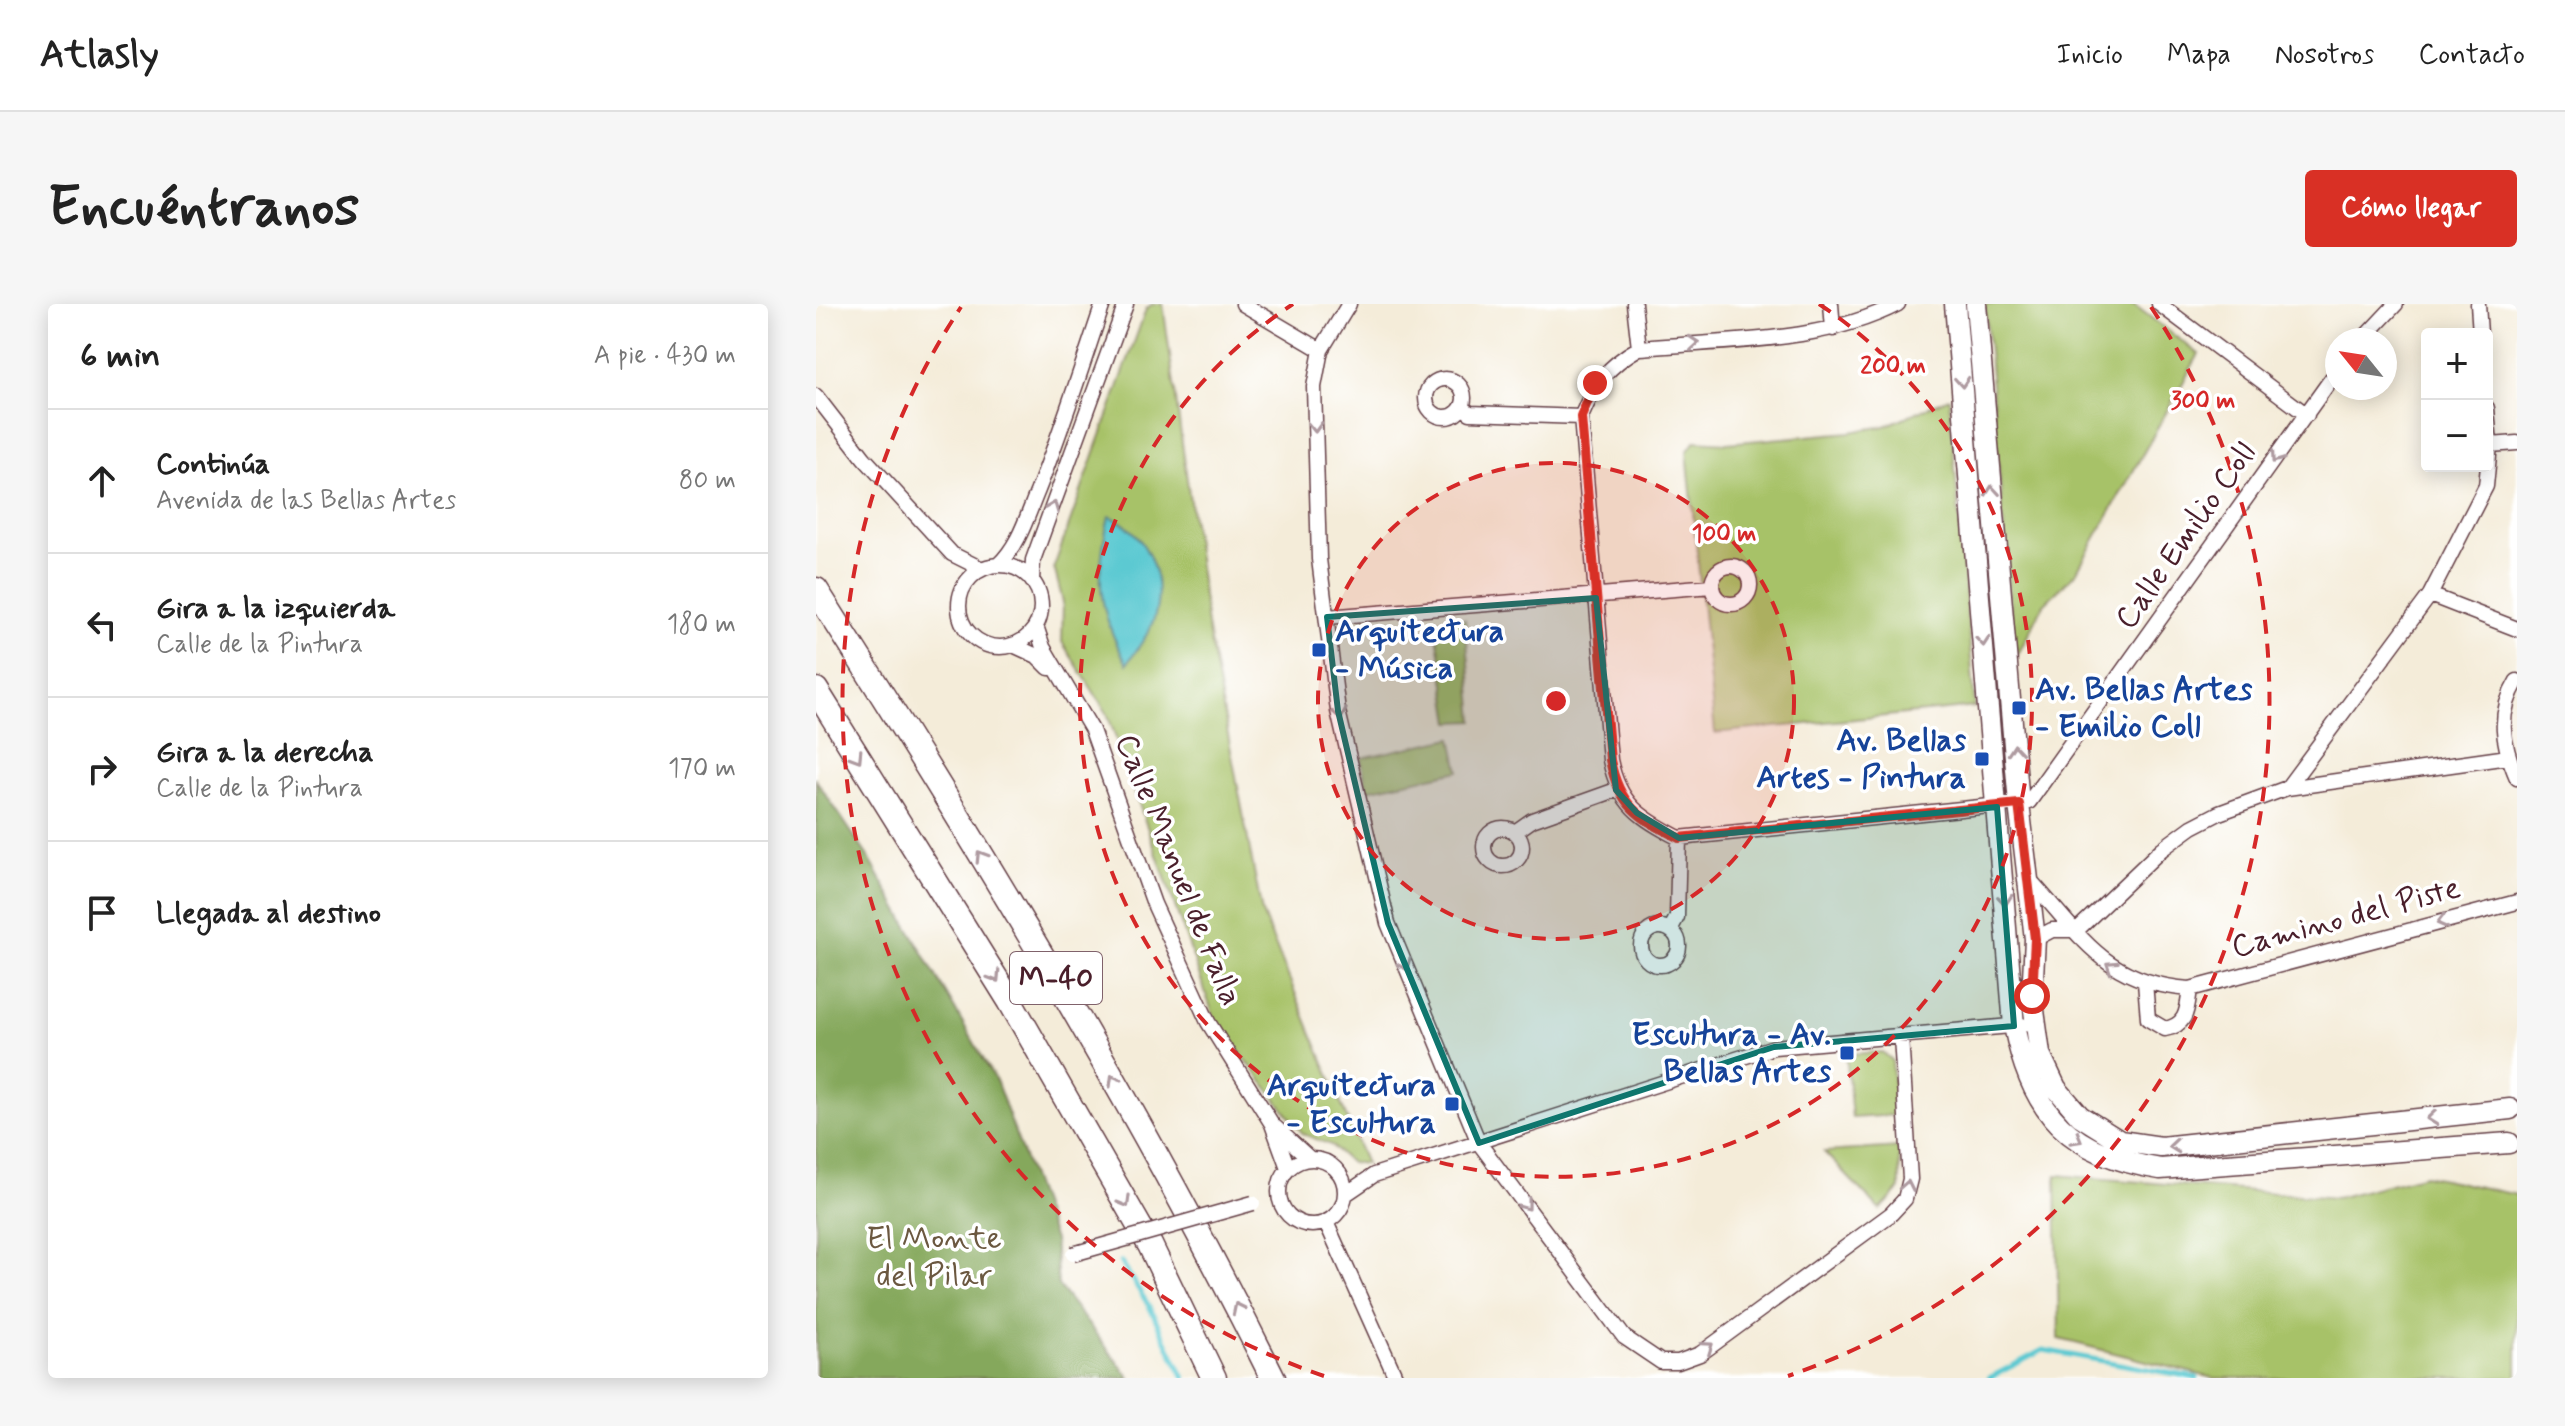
<!DOCTYPE html>
<html lang="es">
<meta charset="utf-8">
<style>
:root{--surface:#fff;--page:#f6f6f6;--text:#222;--muted:#767676;--line:#e0e0e0;--accent:#d93025}
body{margin:0;font-family:Mynerve,sans-serif;background:var(--page);color:var(--text)}
.controls{position:absolute;right:24px;top:24px;display:grid;overflow:hidden;border-radius:8px;box-shadow:0 4px 20px #0003}
.controls button{width:72px;height:72px;display:grid;place-items:center;padding:0;border:0;border-bottom:2px solid var(--line);background:var(--surface);color:var(--text);font:40px sans-serif}
.compass{position:absolute;left:1509px;top:24px;width:72px;height:72px;border-radius:50%;background:var(--surface);box-shadow:0 4px 20px #0003;rotate:300deg}
.stop{position:absolute;width:24px;height:24px;margin:-18px;border:6px solid #d93025;border-radius:50%;background:#fff}
.stop.end{background:#d93025;border-color:#fff;box-shadow:0 2px 8px #0008}
.list{margin:0;padding:0;list-style:none}
h2{display:flex;justify-content:space-between;align-items:center;height:104px;margin:0;padding:0 32px;font-size:34px}
h2 small{font-size:26px;font-weight:400;color:var(--muted)}
.list li{display:grid;grid-template-columns:52px 1fr auto;gap:24px;align-items:center;box-sizing:border-box;height:144px;padding:0 32px;border-top:2px solid var(--line)}
.list b{display:block;font-size:30px;white-space:nowrap}
.list p{margin:0;font-size:26px;white-space:nowrap;color:var(--muted)}
.list em{font-size:26px;font-style:normal;color:var(--muted)}
.icon{flex:none;width:44px;height:44px;fill:none;stroke:currentColor;stroke-width:2;stroke-linecap:round;stroke-linejoin:round}
.map{position:relative;flex:none;width:1701px;height:1074px;overflow:hidden;border-radius:8px}
header{display:flex;align-items:center;gap:48px;box-sizing:border-box;height:112px;padding:0 40px;background:var(--surface);border-bottom:2px solid var(--line)}
header strong{font-size:38px}
nav{display:flex;gap:44px;margin-inline-start:auto;font-size:28px}
.intro{display:flex;align-items:center;justify-content:space-between;box-sizing:border-box;height:192px;padding:0 48px}
h1{margin:0;font-size:56px}
.button{padding:20px 36px;border-radius:8px;background:var(--accent);color:#fff;font-size:28px;font-weight:700}
main{display:flex;gap:48px;padding:0 48px}
aside{flex:1;background:var(--surface);border-radius:8px;box-shadow:0 4px 20px #0003}
.map>svg:first-child{display:block}
.green{fill:#a7c268;stroke:#78704a;stroke-width:2}
.forest{fill:#85a85c;stroke:#686444;stroke-width:2}
.water{fill:#5cc9d2;stroke:#53747e;stroke-width:2}
.lines{fill:none;stroke-linecap:round;stroke-linejoin:round}
.stream{stroke:#5cc9d2;stroke-width:5}
.street-casing{stroke:#643e45;stroke-width:17}
.secondary-casing{stroke:#643e45;stroke-width:23}
.highway-casing{stroke:#643e45;stroke-width:27}
.street{stroke:#fff;stroke-width:14}
.secondary{stroke:#fff;stroke-width:20}
.highway{stroke:#fff;stroke-width:24}
.street-bridge-casing{stroke:#643e45;stroke-width:17;stroke-linecap:butt}
.street-bridge{stroke:#fff;stroke-width:14}
.oneway{stroke:#ae9aa0}
.route{stroke:#d93025;stroke-width:10}
.marked{fill:#0f766e;fill-opacity:0.2;stroke:#0f766e;stroke-width:6;stroke-linejoin:round}
.ring{fill:none;stroke:#d62828;stroke-width:4;stroke-dasharray:14 10}
.transit-dot{fill:#1a4fb4;stroke:#fff;stroke-width:3}
.labels{text-anchor:middle;dominant-baseline:central;stroke-width:7;stroke-linejoin:round;paint-order:stroke}
.shield{fill:#fff;stroke:#80626b;stroke-width:2}
.shield-label{font-size:30px;font-weight:bold;fill:#4a1f2b}
.street-label{font-size:32px;fill:#4a1f2b;stroke:#fff}
.transit-label{font-size:32px;font-weight:bold;fill:#164399;stroke:#fff;text-anchor:end}
.park-label{font-size:32px;fill:#6b5840;stroke:#fff}
.centre{fill:#d62828;stroke:#fff;stroke-width:4}
.ring-label{font-size:24px;text-anchor:middle;font-weight:bold;fill:#d62828;stroke:#fff;stroke-width:7;stroke-linejoin:round;paint-order:stroke}
</style>
<header>
<strong>Atlasly</strong>
<nav><a>Inicio</a><a>Mapa</a><a>Nosotros</a><a>Contacto</a></nav>
</header>
<div class="intro"><h1>Encuéntranos</h1><a class="button">Cómo llegar</a></div>
<main>
<aside>
<h2>6 min<small>A pie · 430 m</small></h2>
<ul class="list">
<li><svg class="icon" aria-label="ahead" viewBox="0 0 24 24"><path d="M12 20V5M6 11l6-6 6 6"/></svg><div><b>Continúa</b><p>Avenida de las Bellas Artes</p></div><em>80 m</em></li>
<li><svg class="icon" aria-label="left" viewBox="0 0 24 24"><path d="M17 20v-9H6M10 6l-5 5 5 5"/></svg><div><b>Gira a la izquierda</b><p>Calle de la Pintura</p></div><em>180 m</em></li>
<li><svg class="icon" aria-label="right" viewBox="0 0 24 24"><path d="M7 20v-9h11M14 6l5 5-5 5"/></svg><div><b>Gira a la derecha</b><p>Calle de la Pintura</p></div><em>170 m</em></li>
<li><svg class="icon" aria-label="arrive" viewBox="0 0 24 24"><path d="M6 21V4h12l-3 4 3 4H6"/></svg><div><b>Llegada al destino</b></div></li>
</ul>
</aside>
<div class="map">
<svg width="1701" height="1074" viewBox="0 0 1701 1074">
<rect width="100%" height="100%" fill="#fff"/>
<filter id="ink" filterUnits="userSpaceOnUse"><feTurbulence type="fractalNoise" baseFrequency=".0125" numOctaves="2"/><feDisplacementMap in="SourceGraphic" scale="16" xChannelSelector="R" yChannelSelector="G"/><feConvolveMatrix kernelMatrix="1 2 1 2 8 2 1 2 1" color-interpolation-filters="sRGB"/></filter>
<filter id="wash" filterUnits="userSpaceOnUse"><feTurbulence type="fractalNoise" baseFrequency=".006" numOctaves="4" result="noise"/><feDisplacementMap in="SourceGraphic" scale="32" xChannelSelector="R" yChannelSelector="G"/><feGaussianBlur stdDeviation="1.8" result="paint"/><feColorMatrix in="noise" values="0 0 0 0 0 0 0 0 0 0 0 0 0 0 0 0 0 1.4 0 .05"/><feComposite in="paint" operator="in"/></filter>
<g filter="url(#wash)">
<rect width="100%" height="100%" fill="#f4ecd9"/>
<path class="green" d="M336,0H347L391,321L446,609L550,860L533,858L515,841L487,830L399,716L291,409L246,338L247,298L238,263L330,5Z
M1169,0H1317L1383,50L1260,269L1228,300L1199,356Z
M1133,94L1159,403L899,429L871,148L879,137L911,139L1034,128L1069,122Z
M649,315L658,417L635,418L619,318Z
M636,434L643,467L551,486L545,454Z
M1066,748L1076,756L1080,811L1036,814L1030,750Z
M1083,843L1084,885L1064,906L1008,848Z
M1240,871L1520,894L1609,871L1701,891V1074H1397L1243,1035Z"/>
<path class="forest" d="M0,476L53,554L181,779L238,936L242,981L314,1074H0Z"/>
<path class="water" d="M293,212C330,227 349,273 339,311C335,328 321,345 311,360C281,306 279,271 293,212Z"/>
<g class="lines">
<path class="stream" d="M305,958L333,1002L368,1074
M1173,1074L1227,1046L1381,1074"/>
</g>
</g>
<g filter="url(#ink)">
<g class="lines">
<g class="street-casing">
<path id="street" d="M427,0L505,46
M533,0L505,46L498,83L503,255L522,407L572,619L663,839L808,1033L845,1058H862L884,1050L1075,910L1089,895L1094,875L1085,733
M818,0L823,44
M1015,0L1017,25
M1082,0C1005,40 909,36 823,44C791,62 779,80 765,113L794,456C803,500 824,514 863,534L1213,498L1521,67
M1343,0L1491,111
M1662,0L1664,30
M1546,36L1580,0
M610 94a19 19 0 1 1 38 0a19 19 0 1 1-38 0Z
M0,92L48,154L136,250L166,265
M646,103L654,109L765,113
M1674,141L1701,139
M182,261C203,242 211,212 222,186C246,125 266,62 287,0
M143 302a41 41 0 1 1 82 0a41 41 0 1 1-82 0Z
M896 281a19 19 0 1 1 38 0a19 19 0 1 1-38 0Z
M216,277L217,256L310,0
M1614,291L1701,325
M511,313L896,282
M220,322L227,343L276,426L338,600L392,718L456,820L472,864
M197,341L221,352L233,364
M1701,377C1681,410 1686,439 1701,474
M1471,484L1692,453
M668 543a19 19 0 1 1 38 0a19 19 0 1 1-38 0Z
M699,528L716,516L800,486
M1212,574C1266,632 1288,679 1374,685L1701,598
M825 642a19 19 0 1 1 38 0a19 19 0 1 1-38 0Z
M854,626L861,613L863,534
M1219,635L1236,626H1261L1346,545L1376,523L1403,509L1471,484L1614,291L1670,182L1674,141L1671,104
M1329,678L1332,715L1349,725C1372,721 1371,704 1374,685
M459,823L493,854
M463 888a33 33 0 1 1 66 0a33 33 0 1 1-66 0Z
M530,890L558,871L958,743L1206,721
M510,918L580,1074"/>
</g>
<g class="secondary-casing">
<path id="secondary" d="M1139,0L1198,722C1216,812 1255,851 1344,865L1693,839
M1160,0L1203,500L1219,635L1216,692L1224,750L1240,784L1264,812L1304,837L1345,843L1694,805"/>
</g>
<g class="highway-casing">
<path id="highway" d="M0,286C163,542 322,802 457,1074
M0,386L194,697L334,941L398,1074"/>
</g>
<use href="#street" class="street"/>
<use href="#secondary" class="secondary"/>
<use href="#highway" class="highway"/>
<g class="street-bridge-casing">
<path id="street-bridge" d="M257,950L437,899"/>
</g>
<use href="#street-bridge" class="street-bridge"/>
</g>
<defs><path id="oneway-chevron" d="M-2-3.5L2.5 0L-2 3.5" fill="none" stroke-width="1.6" stroke-linecap="round" stroke-linejoin="round" transform="scale(2)"/></defs>
<g class="oneway">
<use href="#oneway-chevron" transform="translate(878 39) rotate(-5)"/>
<use href="#oneway-chevron" transform="translate(1146 78) rotate(86)"/>
<use href="#oneway-chevron" transform="translate(499 123) rotate(88)"/>
<use href="#oneway-chevron" transform="translate(1460 154) rotate(125)"/>
<use href="#oneway-chevron" transform="translate(1176 187) rotate(-95)"/>
<use href="#oneway-chevron" transform="translate(237 203) rotate(-69)"/>
<use href="#oneway-chevron" transform="translate(1167 337) rotate(85)"/>
<use href="#oneway-chevron" transform="translate(524 410) rotate(79)"/>
<use href="#oneway-chevron" transform="translate(1199 446) rotate(-95)"/>
<use href="#oneway-chevron" transform="translate(41 453) rotate(58)"/>
<use href="#oneway-chevron" transform="translate(165 552) rotate(-122)"/>
<use href="#oneway-chevron" transform="translate(1189 596) rotate(85)"/>
<use href="#oneway-chevron" transform="translate(1626 618) rotate(165)"/>
<use href="#oneway-chevron" transform="translate(589 661) rotate(67)"/>
<use href="#oneway-chevron" transform="translate(1295 662) rotate(-147)"/>
<use href="#oneway-chevron" transform="translate(179 673) rotate(58)"/>
<use href="#oneway-chevron" transform="translate(298 776) rotate(-120)"/>
<use href="#oneway-chevron" transform="translate(1616 814) rotate(174)"/>
<use href="#oneway-chevron" transform="translate(1261 835) rotate(30)"/>
<use href="#oneway-chevron" transform="translate(1358 842) rotate(174)"/>
<use href="#oneway-chevron" transform="translate(1091 882) rotate(-79)"/>
<use href="#oneway-chevron" transform="translate(309 898) rotate(60)"/>
<use href="#oneway-chevron" transform="translate(710 901) rotate(53)"/>
<use href="#oneway-chevron" transform="translate(422 1004) rotate(-116)"/>
<use href="#oneway-chevron" transform="translate(892 1043) rotate(-35)"/>
</g>
</g>
<g class="lines" filter="url(#ink)">
<path class="route" d="M779,79L765,113L794,456C803,502 823,514 863,534L1203,500L1219,635L1216,692"/>
</g>
<path class="marked" d="M780,294L800,486L821,509L863,534L1181,503L1198,722L958,743L663,839L572,619L522,407L511,313Z"/>
<circle cx="740" cy="397" r="238" fill="#d62828" fill-opacity=".12"/>
<g class="ring">
<circle cx="740" cy="397" r="238"/>
<path d="M1003 0A476 476 0 1 1 477 0"/>
<path d="M508 1072A714 714 0 0 1 145 3M1335 3A714 714 0 0 1 972 1072"/>
</g>
<g class="transit-dot">
<rect x="495" y="338" width="16" height="16" rx="4"/>
<rect x="1195" y="396" width="16" height="16" rx="4"/>
<rect x="1158" y="447" width="16" height="16" rx="4"/>
<rect x="1023" y="741" width="16" height="16" rx="4"/>
<rect x="628" y="792" width="16" height="16" rx="4"/>
</g>
<g class="labels">
<rect class="shield" x="194" y="648" width="92" height="52" rx="6"/>
<g class="shield-label">
<text x="240" y="674">M-40</text>
</g>
<g class="street-label">
<text transform="translate(1370 232) rotate(-55)">Calle Emilio Coll</text>
<text transform="translate(362 566) rotate(68)">Calle Manuel de Falla</text>
<text transform="translate(1530 614) rotate(-15)">Camino del Piste</text>
</g>
<g class="transit-label">
<text x="519" y="328" text-anchor="start">Arquitectura<tspan x="519" dy="37">- Música</tspan></text>
<text x="1219" y="386" text-anchor="start">Av. Bellas Artes<tspan x="1219" dy="37">- Emilio Coll</tspan></text>
<text x="1150" y="437">Av. Bellas<tspan x="1150" dy="37">Artes - Pintura</tspan></text>
<text x="1015" y="731">Escultura - Av.<tspan x="1015" dy="37">Bellas Artes</tspan></text>
<text x="620" y="782">Arquitectura<tspan x="620" dy="37">- Escultura</tspan></text>
</g>
<g class="park-label">
<text x="118" y="935">El Monte<tspan x="118" dy="37">del Pilar</tspan></text>
</g>
</g>
<circle cx="740" cy="397" r="12" class="centre"/>
<g class="ring-label">
<text x="1077" y="69">200 m</text>
<text x="1387" y="104">300 m</text>
<text x="908" y="237">100 m</text>
</g>
</svg>
<div class="controls">
<button>+</button>
<button>−</button>
</div>
<svg class="compass" viewBox="-18 -18 36 36"><path d="M0-13l5 13h-10z" fill="#e53935"/><path d="M0 13l5-13h-10z" fill="#767676"/></svg>
<div class="stop" style="left:1216px;top:692px"></div>
<div class="stop end" style="left:779px;top:79px"></div>
</div>
</main>
